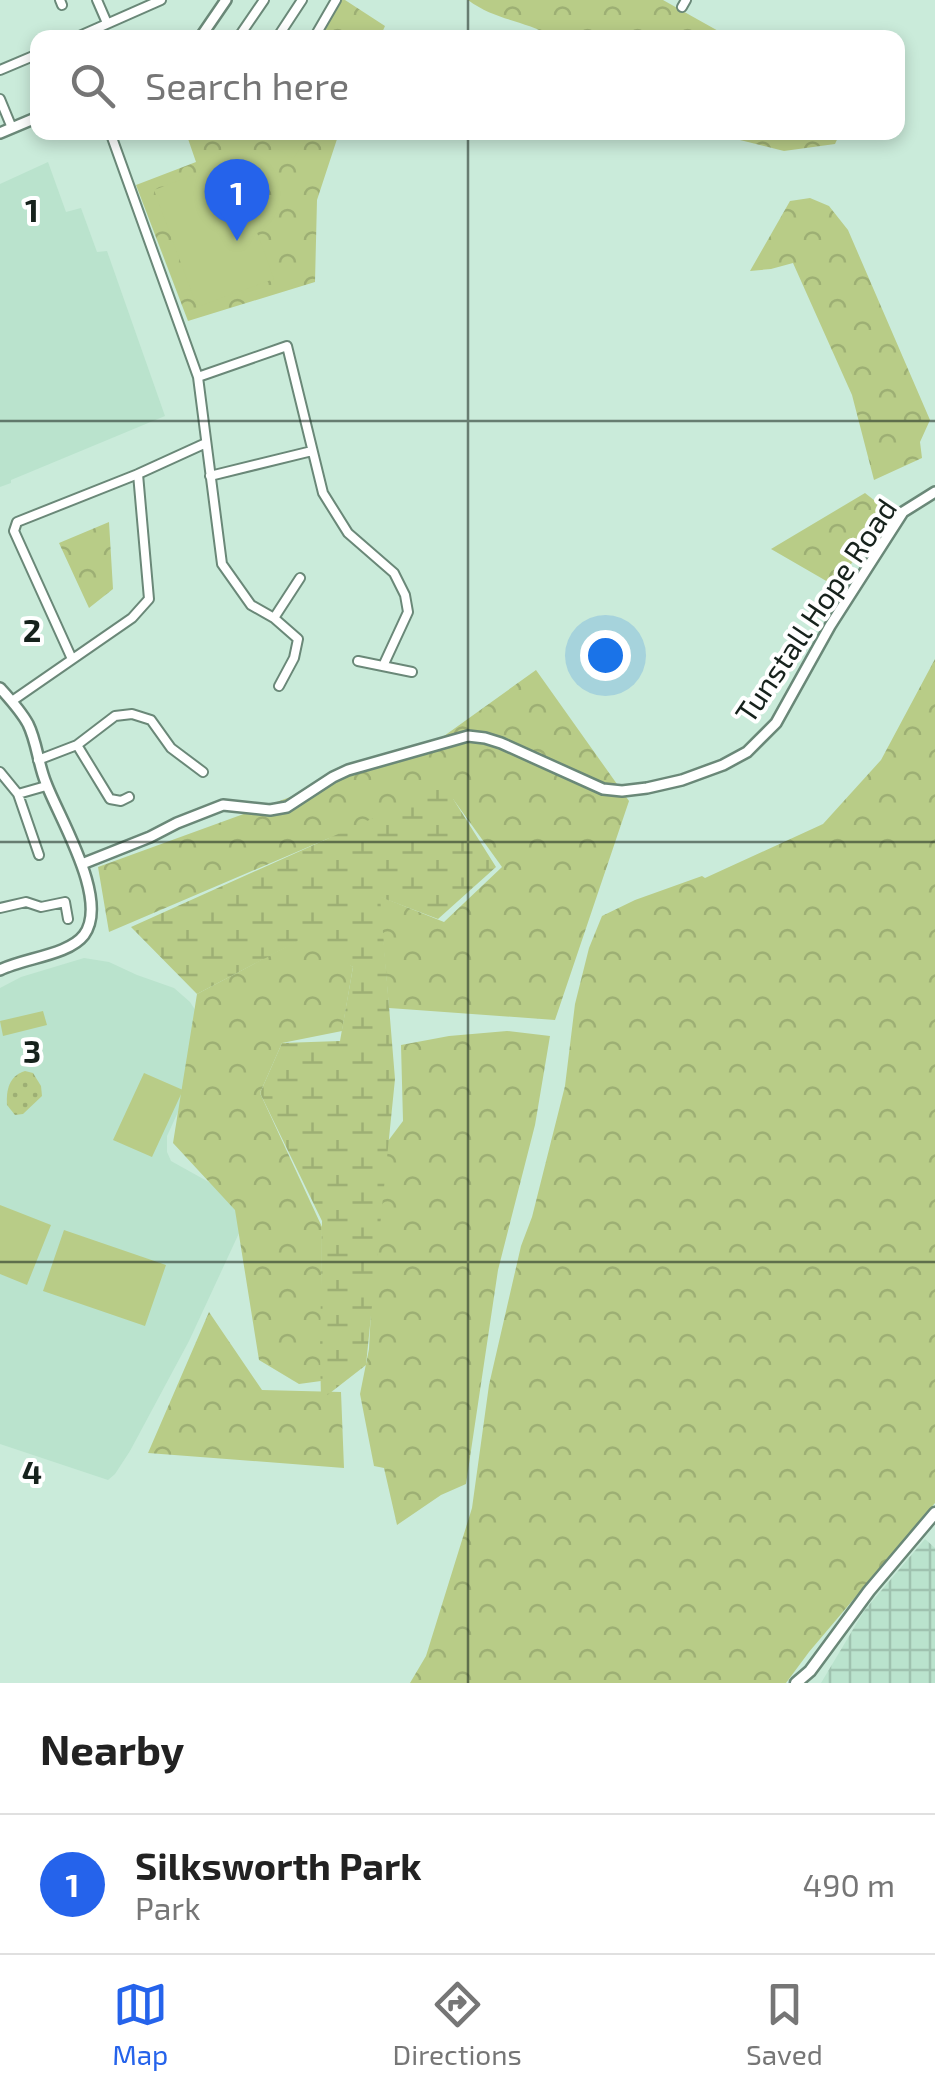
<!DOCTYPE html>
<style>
:root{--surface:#fff;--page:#f6f6f6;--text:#222;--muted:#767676;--line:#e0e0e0;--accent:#2563eb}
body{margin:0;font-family:"Exo 2",sans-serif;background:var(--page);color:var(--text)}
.you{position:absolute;left:605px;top:655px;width:35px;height:35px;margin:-25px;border:8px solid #fff;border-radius:50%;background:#1a73e8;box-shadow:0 0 0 15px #1a73e833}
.badge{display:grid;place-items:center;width:65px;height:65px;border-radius:50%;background:var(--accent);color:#fff;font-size:32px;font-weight:700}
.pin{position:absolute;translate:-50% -82px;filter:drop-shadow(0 2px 5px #0008)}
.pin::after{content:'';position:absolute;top:52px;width:35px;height:30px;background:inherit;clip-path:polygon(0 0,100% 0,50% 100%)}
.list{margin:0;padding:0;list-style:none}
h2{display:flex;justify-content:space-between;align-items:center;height:130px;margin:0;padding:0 40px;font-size:42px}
h2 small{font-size:32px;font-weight:400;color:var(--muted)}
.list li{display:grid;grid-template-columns:65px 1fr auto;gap:30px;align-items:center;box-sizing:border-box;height:140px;padding:0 40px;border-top:2px solid var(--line)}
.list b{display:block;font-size:38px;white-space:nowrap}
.list p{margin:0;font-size:32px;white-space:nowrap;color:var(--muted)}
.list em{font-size:32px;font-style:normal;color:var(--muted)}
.icon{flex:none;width:55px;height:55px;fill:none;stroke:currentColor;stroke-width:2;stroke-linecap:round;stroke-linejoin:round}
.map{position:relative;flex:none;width:935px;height:1683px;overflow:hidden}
.search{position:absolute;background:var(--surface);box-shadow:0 5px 15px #0003;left:30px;right:30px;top:30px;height:110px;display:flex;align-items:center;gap:25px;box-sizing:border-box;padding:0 35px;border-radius:20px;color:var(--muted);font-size:38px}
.sheet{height:270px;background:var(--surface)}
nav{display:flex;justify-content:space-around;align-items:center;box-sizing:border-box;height:140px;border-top:2px solid var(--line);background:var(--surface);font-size:28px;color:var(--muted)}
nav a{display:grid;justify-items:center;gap:5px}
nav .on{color:var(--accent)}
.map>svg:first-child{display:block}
.built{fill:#bae3cd}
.industrial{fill:url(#industrial-grid)}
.grass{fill:url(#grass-dots)}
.forest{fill:url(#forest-crowns)}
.wetland{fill:url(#wetland-marsh)}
.garden{fill:#b8cc87}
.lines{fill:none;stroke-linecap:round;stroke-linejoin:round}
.minor-casing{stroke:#6a8878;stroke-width:12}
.tertiary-casing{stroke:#6a8878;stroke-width:14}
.secondary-casing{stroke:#6a8878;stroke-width:15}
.minor{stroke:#fff;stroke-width:8}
.tertiary{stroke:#fff;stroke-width:9}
.secondary{stroke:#fff;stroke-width:10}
.grid{fill:none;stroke:#16221c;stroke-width:2.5;stroke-opacity:0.55}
.labels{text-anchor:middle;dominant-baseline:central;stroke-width:8;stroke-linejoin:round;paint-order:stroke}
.street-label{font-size:30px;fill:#16221c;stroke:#fff}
.grid-label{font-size:32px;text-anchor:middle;font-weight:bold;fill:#16221c;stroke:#fff;stroke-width:8;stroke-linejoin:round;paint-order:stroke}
</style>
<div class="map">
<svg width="935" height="1683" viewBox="0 0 935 1683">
<defs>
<pattern id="industrial-grid" width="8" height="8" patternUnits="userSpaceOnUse" patternTransform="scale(2.5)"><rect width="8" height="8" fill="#bae3cd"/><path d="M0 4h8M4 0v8" fill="none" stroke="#9fc2af"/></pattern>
<pattern id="grass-dots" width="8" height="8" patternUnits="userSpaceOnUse" patternTransform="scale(2.5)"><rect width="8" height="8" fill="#b8cc87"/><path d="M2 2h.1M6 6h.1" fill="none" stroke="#9daf74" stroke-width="1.8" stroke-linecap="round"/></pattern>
<pattern id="forest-crowns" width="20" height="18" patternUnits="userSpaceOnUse" patternTransform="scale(2.5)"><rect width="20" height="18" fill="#b8cc87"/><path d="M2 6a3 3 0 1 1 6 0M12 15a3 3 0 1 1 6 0" fill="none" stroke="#9daf74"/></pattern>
<pattern id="wetland-marsh" width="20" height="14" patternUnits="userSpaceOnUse" patternTransform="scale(2.5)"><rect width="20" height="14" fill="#b8cc87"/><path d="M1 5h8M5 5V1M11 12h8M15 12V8" fill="none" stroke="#9daf74"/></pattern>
</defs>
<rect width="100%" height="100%" fill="#caebda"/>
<path class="built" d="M48,162L66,212L81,208L97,252L107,251L165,416L11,480V483L0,487V184Z
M84,958L109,962L137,975L174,988L190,1002L201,1019L183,1101L167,1136V1152L171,1161L216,1186L232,1203L239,1217L240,1231L189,1341L130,1451L115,1474L108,1480L0,1444V988L21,977Z"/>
<path class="industrial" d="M925,1539L935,1548V1683H821L864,1611Z"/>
<path class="grass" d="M25,1071L33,1073L41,1086L42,1096L23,1114L15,1115L7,1105C6,1090 9,1076 25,1071Z"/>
<path class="forest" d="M334,0H345L385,26L380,37L313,38Z
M468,0H663L729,37H553C525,20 496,21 468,0Z
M186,133H339L317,200L315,282L188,321L136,185L196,162Z
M712,133H840L835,144L784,151Z
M810,198L829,206L848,230L930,420L920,442L922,458L874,480L852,395L793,263L771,269L750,271L790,201Z
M865,493L889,512L835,586L771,549Z
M109,522L113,589L89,608L59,543Z
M935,659V1503L809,1652L786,1683H410L426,1656L472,1508L489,1385L521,1246L532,1217L565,1086L575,1004L589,948L602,916L635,900L702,876L705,878L823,824L881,760Z
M536,670L629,801L555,1020L389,1008L379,896L444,922L502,867L453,799L327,839L109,932L98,867L430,746Z
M308,935L353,967L342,1031L282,1043L260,1093L322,1227L321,1381L299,1384L259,1360L235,1210L173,1143L197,994Z
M507,1031L550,1036L535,1125L498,1270L466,1484L441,1495L397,1525L384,1468L374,1466L360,1394L369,1349L379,1153L403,1121L401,1045L449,1036Z
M209,1312L262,1390L341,1392L344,1468L148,1453Z"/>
<path class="wetland" d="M445,786L496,867L438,919L380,897L395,1079L366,1365L321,1400L320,1353L322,1221L260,1093L282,1043L340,1041L353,967L302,939L197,994L131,927Z"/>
<path class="garden" d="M258,133V132L310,133L293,159L256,135Z
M215,167H233L274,279L197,307L154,190Z
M43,1011L47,1025L3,1036L0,1021Z
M144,1073L183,1090L152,1157L113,1140Z
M0,1205L51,1225L27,1285L0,1274Z
M64,1230L166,1265L145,1326L43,1291Z"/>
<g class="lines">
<g class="minor-casing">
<path id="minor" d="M60,0L62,5
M97,0L107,23
M682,7L686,0
M75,38L161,0
M238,38L264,0
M277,38L302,0
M314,38L336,0
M0,70L38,54
M0,99L12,128
M110,132L198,377L222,564L251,605L274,618L298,639L294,658L279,686
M198,377L287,346L323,493L348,533L394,573L405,595L408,612L383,666
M210,476L312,451
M274,618L300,578
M72,659L14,531L17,522L138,474L206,443
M358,661L412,672
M12,701L132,618L149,599L138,474
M77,745L110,799L121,801L129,797
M38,760L77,745L115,716L132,714L151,720L171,748L203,772
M0,772L18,794L46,786
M18,794L39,855
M0,908L26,902L41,907L65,902L68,919"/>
</g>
<g class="tertiary-casing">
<path id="tertiary" d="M200,38L226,0
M0,133L38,117
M0,688C10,699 21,711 28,724C37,742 38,764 46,783C59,818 110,900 84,935C69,955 24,958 0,970
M82,864L150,837L177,823L223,805L270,810L287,807L333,777L348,770L468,736L485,738L501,743L603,789L622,791L647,788L682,780L723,765L747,752L776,723L830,626L903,512L935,492"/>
</g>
<g class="secondary-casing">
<path id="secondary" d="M796,1683L810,1671L869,1591L935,1513"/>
</g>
<use href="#minor" class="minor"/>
<use href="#tertiary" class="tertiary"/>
<use href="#secondary" class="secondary"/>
</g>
<path class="grid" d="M468,0V38M468,132V1683M0,421H935M0,842H935M0,1262H935"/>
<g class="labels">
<g class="street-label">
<text transform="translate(815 610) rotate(-56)">Tunstall Hope Road</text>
</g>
</g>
<g class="grid-label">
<text x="32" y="222">1</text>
<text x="32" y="642">2</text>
<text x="32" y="1063">3</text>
<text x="32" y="1484">4</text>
</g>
</svg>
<div class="you"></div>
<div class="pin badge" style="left:237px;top:241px">1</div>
<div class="search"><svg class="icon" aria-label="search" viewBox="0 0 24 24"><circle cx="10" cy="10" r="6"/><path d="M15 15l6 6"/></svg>Search here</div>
</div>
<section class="sheet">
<h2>Nearby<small></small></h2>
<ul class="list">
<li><span class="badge">1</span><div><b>Silksworth Park</b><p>Park</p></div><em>490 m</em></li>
</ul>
</section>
<nav>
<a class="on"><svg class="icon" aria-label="map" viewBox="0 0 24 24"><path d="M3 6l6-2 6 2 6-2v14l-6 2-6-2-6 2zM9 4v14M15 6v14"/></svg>Map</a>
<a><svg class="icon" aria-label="directions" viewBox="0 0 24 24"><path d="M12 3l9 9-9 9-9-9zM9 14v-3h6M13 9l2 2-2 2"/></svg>Directions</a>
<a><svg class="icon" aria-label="saved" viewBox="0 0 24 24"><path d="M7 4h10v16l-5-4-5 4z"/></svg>Saved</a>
</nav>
